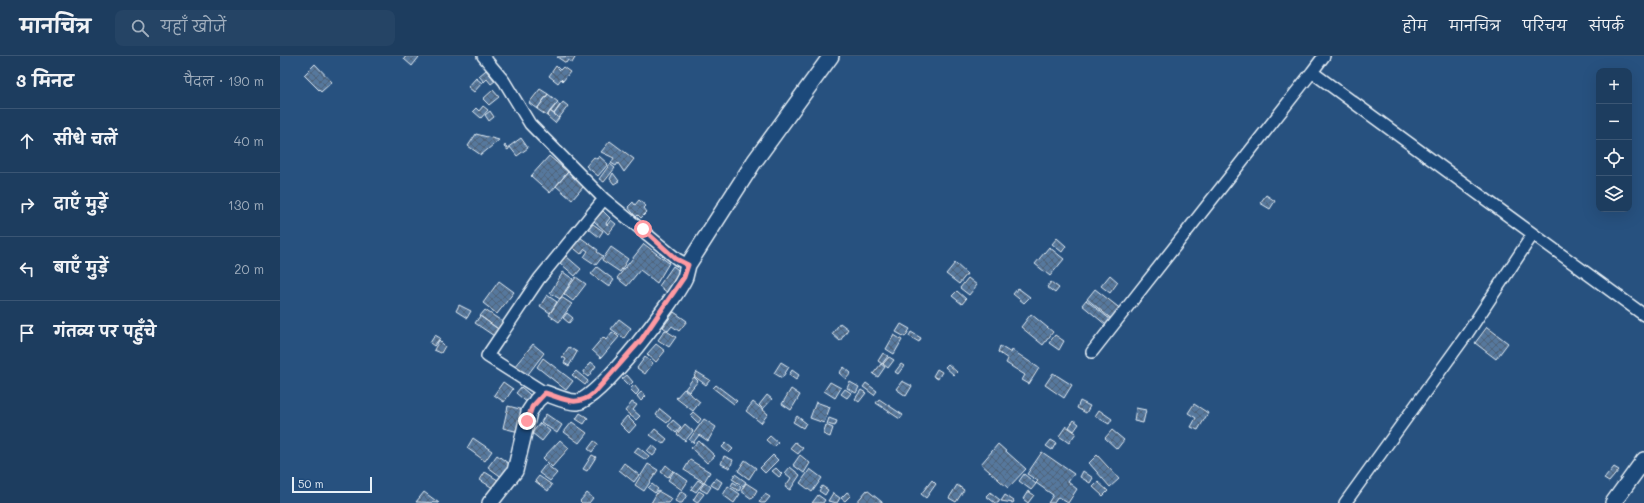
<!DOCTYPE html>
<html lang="hi">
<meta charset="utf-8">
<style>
:root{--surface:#1d3d5f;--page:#254465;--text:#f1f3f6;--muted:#a0aebd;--line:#3b5674}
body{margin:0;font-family:Mali,"Playpen Sans Deva",sans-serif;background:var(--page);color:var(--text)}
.controls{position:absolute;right:12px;top:12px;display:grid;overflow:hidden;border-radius:8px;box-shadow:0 4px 16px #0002}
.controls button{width:36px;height:36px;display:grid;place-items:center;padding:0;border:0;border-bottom:1px solid var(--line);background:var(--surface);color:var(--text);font:20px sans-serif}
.scale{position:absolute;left:12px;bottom:10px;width:80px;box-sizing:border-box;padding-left:4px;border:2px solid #e8f1f8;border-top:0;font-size:11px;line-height:14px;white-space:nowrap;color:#e8f1f8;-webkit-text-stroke:3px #1f4a7a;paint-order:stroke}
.stop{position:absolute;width:12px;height:12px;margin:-9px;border:3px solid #ff9aa2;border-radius:50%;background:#fff}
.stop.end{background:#ff9aa2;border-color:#fff;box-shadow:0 1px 4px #0008}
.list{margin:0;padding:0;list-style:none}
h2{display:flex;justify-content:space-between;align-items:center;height:52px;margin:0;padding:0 16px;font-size:17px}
h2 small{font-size:13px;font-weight:400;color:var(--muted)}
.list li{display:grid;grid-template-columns:26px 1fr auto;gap:12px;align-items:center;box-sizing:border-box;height:64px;padding:0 16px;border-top:1px solid var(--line)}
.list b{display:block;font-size:15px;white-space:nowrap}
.list em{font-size:13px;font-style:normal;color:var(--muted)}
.icon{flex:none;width:22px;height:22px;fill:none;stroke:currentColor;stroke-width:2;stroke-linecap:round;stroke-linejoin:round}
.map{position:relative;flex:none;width:1364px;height:447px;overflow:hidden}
header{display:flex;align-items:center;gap:24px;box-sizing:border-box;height:56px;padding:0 20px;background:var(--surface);border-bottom:1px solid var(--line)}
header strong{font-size:19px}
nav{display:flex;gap:22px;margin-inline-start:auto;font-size:14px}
.search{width:280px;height:36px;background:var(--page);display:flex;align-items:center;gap:10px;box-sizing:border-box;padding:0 14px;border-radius:8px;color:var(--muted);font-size:15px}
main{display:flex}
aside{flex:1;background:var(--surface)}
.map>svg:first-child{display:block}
.building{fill:url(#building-cross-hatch);stroke:#e8f1f8}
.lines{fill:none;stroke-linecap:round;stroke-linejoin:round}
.street-casing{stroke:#e8f1f8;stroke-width:14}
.secondary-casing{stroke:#e8f1f8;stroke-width:18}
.street{stroke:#1f4a7a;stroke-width:11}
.secondary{stroke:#1f4a7a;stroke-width:15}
.route{stroke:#ff9aa2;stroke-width:5}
</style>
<header>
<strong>मानचित्र</strong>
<div class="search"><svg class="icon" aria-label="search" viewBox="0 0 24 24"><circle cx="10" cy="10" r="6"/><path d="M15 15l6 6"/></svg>यहाँ खोजें</div>
<nav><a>होम</a><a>मानचित्र</a><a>परिचय</a><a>संपर्क</a></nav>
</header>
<main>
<aside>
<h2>3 मिनट<small>पैदल · 190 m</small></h2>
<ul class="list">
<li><svg class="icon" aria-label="ahead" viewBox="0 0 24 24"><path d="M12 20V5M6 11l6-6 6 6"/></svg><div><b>सीधे चलें</b></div><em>40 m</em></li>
<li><svg class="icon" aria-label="right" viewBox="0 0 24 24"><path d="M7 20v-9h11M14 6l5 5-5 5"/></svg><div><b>दाएँ मुड़ें</b></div><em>130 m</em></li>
<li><svg class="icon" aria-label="left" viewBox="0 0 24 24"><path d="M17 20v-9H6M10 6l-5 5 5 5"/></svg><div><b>बाएँ मुड़ें</b></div><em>20 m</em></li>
<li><svg class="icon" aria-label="arrive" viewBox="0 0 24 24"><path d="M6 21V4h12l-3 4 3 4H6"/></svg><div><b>गंतव्य पर पहुँचे</b></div></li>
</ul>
</aside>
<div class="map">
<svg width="1364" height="447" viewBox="0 0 1364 447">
<defs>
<pattern id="building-cross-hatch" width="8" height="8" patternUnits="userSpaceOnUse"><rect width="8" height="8" fill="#57789d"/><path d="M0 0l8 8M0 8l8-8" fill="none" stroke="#4f6278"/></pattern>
</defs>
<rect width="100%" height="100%" fill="#27517f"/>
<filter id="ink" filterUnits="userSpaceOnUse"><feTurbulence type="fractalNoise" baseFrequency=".025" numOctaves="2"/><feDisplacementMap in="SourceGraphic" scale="8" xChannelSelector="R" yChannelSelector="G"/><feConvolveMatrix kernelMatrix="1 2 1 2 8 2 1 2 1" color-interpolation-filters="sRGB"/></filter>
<g filter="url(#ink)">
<path class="building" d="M126,0H138L139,1L132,10L124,3Z
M296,0L292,7L288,4L286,7L277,1Z
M35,8L52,26L41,36L24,19Z
M276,10L280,14L283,11L290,16L283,25L281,23L278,27L269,20Z
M206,14L215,25L211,28L207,23L204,26L199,20Z
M196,22L202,27L194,36L188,31Z
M260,33L268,38L257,53L249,47Z
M213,34L219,41L209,49L203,43Z
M268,38L278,46L267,60L257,53Z
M283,46L288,50L279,62L274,58Z
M277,47L280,49L274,58L270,55Z
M203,50L208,54L201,62L193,55L196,52L199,55Z
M210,55L214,61L209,65L205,59Z
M270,55L279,62L275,67L267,60Z
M196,78L219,84L201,99L188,90Z
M241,82L248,92L237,100L230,91L228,94L224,91L225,89L227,92Z
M330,85L354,103L344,116L338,107L336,110L331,107L334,102L321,96Z
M269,100L288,116L270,137L251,120Z
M319,100L328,108L318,120L306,110L314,101L317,103Z
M330,108L335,112L324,126L319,123Z
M288,116L304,130L292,144L276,130Z
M333,117L339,125L334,128L330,123Z
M986,139L995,145L990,153L980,147Z
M359,144L366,150L364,152L367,156L361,162L358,159L356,161L348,151L353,146L355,149Z
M323,155L330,162L326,167L327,169L331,164L336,168L328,178L314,165Z
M313,168L323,175L319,181L309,173Z
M297,179L318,194L317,196L323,200L316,209L304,201L308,195L305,193L301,198L290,189Z
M777,182L786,190L782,196L772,188Z
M364,188L389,207L377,227L360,214L347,230L337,222Z
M331,191L348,203L340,216L322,204Z
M769,191L784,203L770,220L755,208Z
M286,200L301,213L295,220L280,207Z
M675,207L687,218L679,228L666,218Z
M393,210L402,217L388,237L379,230Z
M317,211L334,224L329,231L311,218Z
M283,216L293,223L280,243L270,237Z
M830,219L838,226L830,237L821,230Z
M296,221L306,228L293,245L284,238Z
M688,222L697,229L689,239L680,232Z
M219,225L234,236L217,258L203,247Z
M771,226L779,232L775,237L767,231Z
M738,232L750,241L744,247L733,238Z
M815,233L842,254L834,265L807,243Z
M677,235L686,243L682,248L672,240Z
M267,239L277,246L270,257L260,250Z
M281,241L292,248L279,266L269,259Z
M806,244L831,264L826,269L802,249Z
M179,249L191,255L187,262L176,255Z
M205,254L226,268L221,275L200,260Z
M394,256L407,265L399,275L392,270L388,275L383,271Z
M287,257L293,262L289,267L283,262Z
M751,258L773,276L763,289L741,271Z
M200,260L221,275L217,282L195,267Z
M339,263L351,272L344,282L331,273Z
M560,267L568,273L560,285L552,278Z
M621,268L630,273L625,281L616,276Z
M1207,271L1228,287L1216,303L1195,287Z
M385,274L396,281L389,291L378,284Z
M332,276L339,281L321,302L312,294L323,281L326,284Z
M631,276L641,282L639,286L629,280Z
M155,279L160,282L154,290L150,287Z
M614,279L622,284L614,298L606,293Z
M775,279L784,285L779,294L769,287Z
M159,284L165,290L161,297L154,294Z
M253,288L264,297L246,321L234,311Z
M376,288L385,295L376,306L367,298Z
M720,290L731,297L732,294L759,312L749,328L742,324L745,319L726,307L728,303L718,296Z
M289,291L297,296L289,310L284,307L286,303L282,301Z
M603,297L608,300L602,308L598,305Z
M365,301L373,307L365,318L357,312Z
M609,301L614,304L608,312L603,308Z
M263,302L293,325L286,334L257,311Z
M311,306L316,310L308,321L303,317Z
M501,306L509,311L502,322L494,317Z
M601,308L605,311L598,321L593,318Z
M621,308L624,310L618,318L615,316Z
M668,308L677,316L674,319L665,311Z
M564,311L571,317L566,323L559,317Z
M657,313L662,316L658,323L653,320Z
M512,314L519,319L516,324L509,319Z
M296,315L308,325L305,329L292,319Z
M417,316L430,324L426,329L414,320Z
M773,317L792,329L784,342L765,329Z
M347,319L353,326L349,330L342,323Z
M414,321L418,325L409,336L405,333Z
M622,325L632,330L626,340L616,333Z
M223,326L233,333L224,346L214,339Z
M550,326L561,332L555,342L544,335Z
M570,326L579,331L576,337L567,332Z
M586,327L597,335L594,339L583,331Z
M354,329L359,335L356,339L350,333Z
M436,329L457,345L454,348L433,332Z
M241,331L255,343L250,349L236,337Z
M404,333L420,346L413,355L396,342Z
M511,333L520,339L511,354L502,348Z
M565,333L571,337L567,342L561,338Z
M581,334L586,337L579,346L575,343Z
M361,336L366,340L361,345L357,340Z
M487,339L492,343L483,353L479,349Z
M599,343L623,359L620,363L596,347Z
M800,345L810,350L806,357L797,352Z
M352,346L357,349L353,354L360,360L356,364L345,355Z
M473,346L488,358L481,367L466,355Z
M536,346L550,351L544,367L530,362Z
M914,348L928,357L918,374L911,371L916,362L908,357Z
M228,350L244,354L239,376L223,372Z
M856,352L866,354L863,367L854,365Z
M380,353L391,362L387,367L376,359Z
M819,354L832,363L829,368L815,360Z
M413,356L421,363L418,367L410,359Z
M300,357L308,362L304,368L296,363Z
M266,358L282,369L277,377L261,366Z
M347,360L356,369L349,377L340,368Z
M517,360L526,367L523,372L513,366Z
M549,362L557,365L555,370L547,368Z
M424,363L436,371L428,385L419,379L413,387L409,384Z
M393,364L401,371L396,377L388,370Z
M794,364L799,368L794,375L789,371Z
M292,366L307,377L299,387L284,376Z
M260,367L270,375L262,385L252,377Z
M405,368L413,375L405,385L397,378Z
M546,369L553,372L550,381L543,378Z
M786,370L796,377L789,387L779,380Z
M375,373L387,383L383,388L370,379Z
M832,374L844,384L837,393L825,382Z
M490,380L498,387L494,391L486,384Z
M193,382L212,395L205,405L187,392Z
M280,384L289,392L272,411L263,402Z
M771,384L776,387L772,394L766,390Z
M314,385L318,388L312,396L308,393Z
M419,385L435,400L427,407L411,392Z
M515,386L523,392L518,398L510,392Z
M446,387L453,393L449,397L442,391Z
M718,388L746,413L728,432L701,408Z
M372,389L378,394L373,400L367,395Z
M358,391L369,400L366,404L354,396Z
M762,396L794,418L788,426L797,433L788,447L778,441L774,447H768L773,439L756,427L758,425L747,418Z
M217,399L232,410L223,422L208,411Z
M312,399L316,401L307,415L303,413Z
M493,399L498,404L485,417L480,412Z
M520,399L530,407L524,417L513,409Z
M817,399L839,423L830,431L809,407Z
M444,400L453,404L450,412L441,408Z
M410,404L430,416L424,426L404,414Z
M465,404L476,412L469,423L458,415Z
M344,407L359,419L354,426L339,414Z
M266,408L277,417L270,425L259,417Z
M368,408L378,414L364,435L355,429Z
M386,409L393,415L388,421L381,416Z
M510,411L520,419L510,434L505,431L511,422L505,417Z
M1334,411L1339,414L1329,426L1324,423Z
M496,412L502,418L499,421L492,415Z
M530,413L542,422L532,436L520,427Z
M394,415L408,425L402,434L388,424Z
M803,415L813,422L810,427L800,421Z
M205,416L221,426L216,434L200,424Z
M455,418L466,426L463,430L452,423Z
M744,418L756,428L751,434L739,425Z
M259,420L272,429L268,435L255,425Z
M436,422L442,426L438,433L431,429Z
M418,424L423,427L416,436L411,433Z
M652,424L656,428L646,442L641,438Z
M425,426L431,431L427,437L420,433Z
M453,426L461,431L459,435L451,430Z
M818,426L828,435L823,440L813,431Z
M466,427L477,434L472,443L461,435Z
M372,428L378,433L375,437L368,432Z
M677,429L684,434L676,446L669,442Z
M448,430L460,438L454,447L443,439Z
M542,430L548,434L545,439L539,435Z
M587,434L602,446V447H576Z
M378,435L392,443L389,447H371Z
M401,435L407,439L402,447H399L395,445Z
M419,435L424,438L417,447L413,444Z
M748,435L754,439L748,447L743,443Z
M144,436L159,447L136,446Z
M567,436L571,439L565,445L561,442Z
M710,436L720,444L718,447H715L706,440Z
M307,437L313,442L309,447H302L300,445Z
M553,437L560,442L557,447L548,445Z
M485,438L490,441L485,447H481L479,446Z
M538,439L545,444L543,447H532Z
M725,439L734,445L733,447L721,445Z"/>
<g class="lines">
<g class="street-casing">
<path id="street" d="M203,0L224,25L250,68L324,143L397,203L408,209
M1032,16L1044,0
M812,296L1032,16L1253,178
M265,337L207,300L259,223L324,143
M1065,447L1187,278L1253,178L1364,259"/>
</g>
<g class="secondary-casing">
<path id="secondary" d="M210,447L235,415L249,356L257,344L265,337C274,340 288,347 298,346C321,341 395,244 405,221C406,217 407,213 408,209L474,106L551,0
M1333,447L1364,404"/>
</g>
<use href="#street" class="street"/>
<use href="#secondary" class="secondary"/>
</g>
</g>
<g class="lines" filter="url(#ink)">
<path class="route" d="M247,365L252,351L265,337C284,343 297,352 314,337L361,284L404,221L408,209L396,203L363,173"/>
</g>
</svg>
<div class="controls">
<button>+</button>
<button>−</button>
<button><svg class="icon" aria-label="locate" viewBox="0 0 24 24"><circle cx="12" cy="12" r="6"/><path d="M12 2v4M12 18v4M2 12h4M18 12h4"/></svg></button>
<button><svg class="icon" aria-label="layers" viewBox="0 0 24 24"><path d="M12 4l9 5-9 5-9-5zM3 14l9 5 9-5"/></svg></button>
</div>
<div class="scale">50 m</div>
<div class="stop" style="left:363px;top:173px"></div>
<div class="stop end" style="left:247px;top:365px"></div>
</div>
</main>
